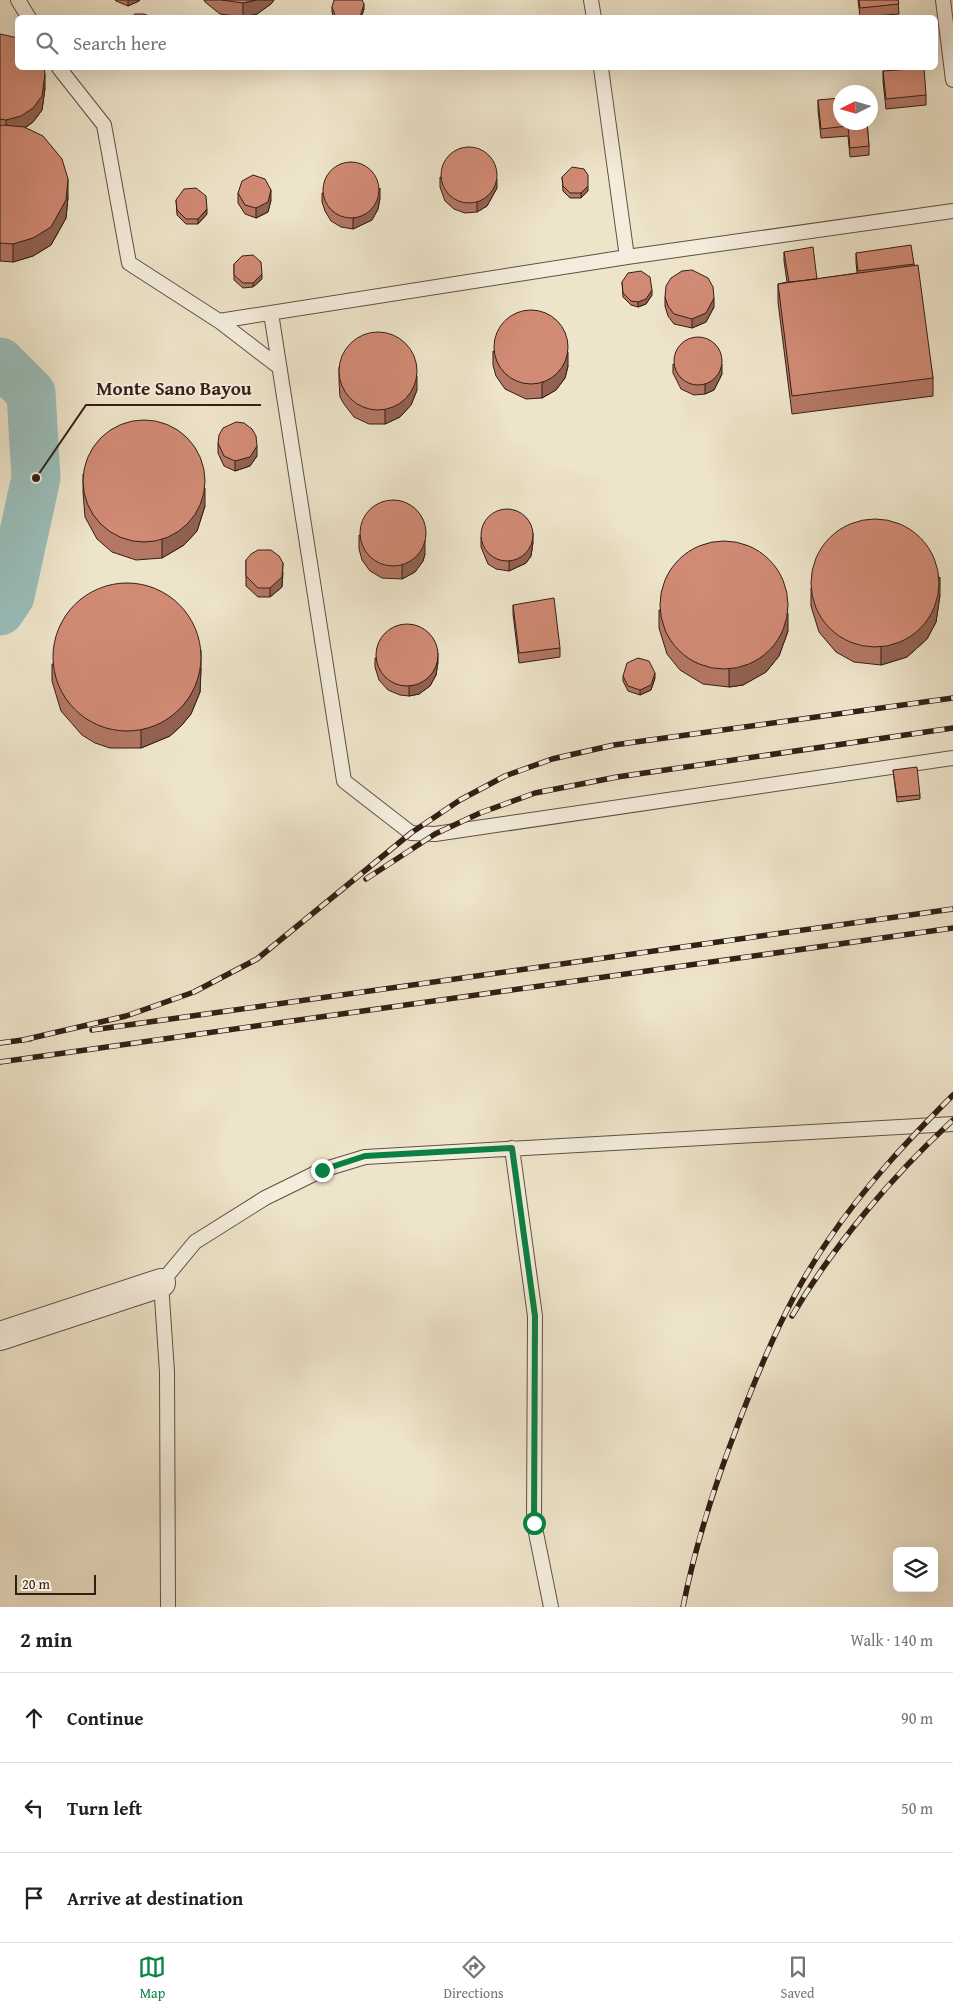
<!DOCTYPE html>
<meta charset="utf-8">
<style>
:root{--surface:#fff;--page:#f6f6f6;--text:#202124;--muted:#757577;--line:#e0e0e0;--accent:#0b8043}
body{margin:0;font-family:"Gentium Book Plus",serif;background:var(--page);color:var(--text)}
.controls{position:absolute;right:15px;bottom:15px;display:grid;overflow:hidden;border-radius:8px;box-shadow:0 5px 20px #0002}
.controls button{width:45px;height:45px;display:grid;place-items:center;padding:0;border:0;border-bottom:1px solid var(--line);background:var(--surface);color:var(--text);font:25px sans-serif}
.compass{position:absolute;left:833px;top:85px;width:45px;height:45px;border-radius:50%;background:var(--surface);box-shadow:0 5px 20px #0002;rotate:265deg}
.scale{position:absolute;left:15px;bottom:12px;width:81px;box-sizing:border-box;padding-left:5px;border:2px solid #321e15;border-top:0;font-size:14px;line-height:18px;white-space:nowrap;color:#321e15;-webkit-text-stroke:4px #f4eddd;paint-order:stroke}
.stop{position:absolute;width:15px;height:15px;margin:-11px;border:4px solid #0b8043;border-radius:50%;background:#fff}
.stop.end{background:#0b8043;border-color:#fff;box-shadow:0 1px 5px #0008}
.list{margin:0;padding:0;list-style:none}
h2{display:flex;justify-content:space-between;align-items:center;height:65px;margin:0;padding:0 20px;font-size:21px}
h2 small{font-size:16px;font-weight:400;color:var(--muted)}
.list li{display:grid;grid-template-columns:32px 1fr auto;gap:15px;align-items:center;box-sizing:border-box;height:90px;padding:0 20px;border-top:1px solid var(--line)}
.list b{display:block;font-size:19px;white-space:nowrap}
.list em{font-size:16px;font-style:normal;color:var(--muted)}
.icon{flex:none;width:28px;height:28px;fill:none;stroke:currentColor;stroke-width:2;stroke-linecap:round;stroke-linejoin:round}
.map{position:relative;flex:none;width:953px;height:1607px;overflow:hidden}
.search{position:absolute;background:var(--surface);box-shadow:0 5px 20px #0002;left:15px;right:15px;top:15px;height:55px;display:flex;align-items:center;gap:12px;box-sizing:border-box;padding:0 18px;border-radius:8px;color:var(--muted);font-size:19px}
.sheet{height:335px;background:var(--surface)}
nav{display:flex;justify-content:space-around;align-items:center;box-sizing:border-box;height:70px;border-top:1px solid var(--line);background:var(--surface);font-size:14px;color:var(--muted)}
nav a{display:grid;justify-items:center;gap:2px}
nav .on{color:var(--accent)}
.map>svg:first-child{display:block}
.lines{fill:none;stroke-linecap:round;stroke-linejoin:round}
.river{stroke:#9abeba;stroke-width:49}
.service-casing{stroke:#615042;stroke-width:16}
.minor-casing{stroke:#615042;stroke-width:30}
.service{stroke:#f4eddd;stroke-width:14}
.minor{stroke:#f4eddd;stroke-width:28}
.rail-casing{stroke:#321e15;stroke-width:5.5}
.rail{stroke:#f4eddd;stroke-width:4;stroke-dasharray:11;stroke-linecap:butt}
.wall{fill:#b47764;stroke:#321e15}
.shaded-wall{fill:#926151;stroke:#321e15}
.building{fill:#d18a74;stroke:#321e15}
.route{stroke:#0b8043;stroke-width:6}
.leader{fill:none;stroke:#321e15;stroke-width:2}
.callout-dot{fill:#321e15;stroke:#f4eddd;stroke-width:2}
.callout-label{font-size:19px;text-anchor:middle;font-weight:bold;fill:#321e15;stroke:#f4eddd;stroke-width:4;stroke-linejoin:round;paint-order:stroke}
</style>
<div class="map">
<svg width="953" height="1607" viewBox="0 0 953 1607">
<rect width="100%" height="100%" fill="#eee4ca"/>
<filter id="stains"><feTurbulence type="fractalNoise" baseFrequency=".004" numOctaves="4"/><feColorMatrix values="0 0 0 0 .2 0 0 0 0 .09 0 0 0 0 .02 0 0 0 .5 -.17"/></filter>
<radialGradient id="worn" r=".72"><stop offset=".6" stop-color="#630" stop-opacity="0"/><stop offset="1" stop-color="#630" stop-opacity=".3"/></radialGradient>
<g class="lines">
<path class="river" d="M0,362L31,393L36,478L10,596L0,611"/>
<g class="service-casing">
<path id="service" d="M18,0L29,18
M591,0L594,18
M943,0L953,80
M59,68L104,125L129,263L219,321L627,257L601,68
M627,257L953,211
M271,313L344,781L411,833L435,834L953,758
M219,321L279,367
M512,1148L535,1316L534,1523L551,1607
M168,1607L167,1372L161,1283L195,1242L265,1198L322,1170L365,1157L953,1124"/>
</g>
<g class="minor-casing">
<path id="minor" d="M0,1336L161,1283"/>
</g>
<use href="#service" class="service"/>
<use href="#minor" class="minor"/>
<g class="rail-casing">
<path id="rail" d="M366,879L435,834L480,813L535,793L617,777L953,728
M92,1030L953,909
M23,1040L126,1016L194,992L257,959L411,833L460,800L505,776L552,759L614,745L953,698
M0,1043L30,1039
M0,1062L953,928
M792,1316C833,1246 893,1175 953,1120
M683,1607C696,1541 716,1481 740,1419C764,1357 791,1293 829,1239C865,1186 908,1140 953,1095"/>
</g>
<use href="#rail" class="rail"/>
</g>
<path class="wall" d="M115,0H140L139,1L128,6L116,1Z
M204,0H274L271,4L257,14L243,17L220,14L205,2Z
M858,0H898L899,14L860,17Z
M332,7L364,9L361,18H334L332,12Z
M0,34L45,88L42,110L33,122L25,128L68,197L66,218L51,245L33,256L13,262L0,261Z
M883,71L926,95V105L886,109L883,81Z
M818,100L867,122L869,146V155L850,157L848,136L821,138L818,110Z
M440,177L497,188L487,206L477,212L465,213L454,209L445,201L440,187Z
M562,177L588,191L581,198H570L563,191Z
M238,193L271,200L268,212L256,218L245,214L238,203Z
M322,193L380,198L378,209L372,220L353,229L341,227L331,221L325,211L322,202Z
M176,200L207,214L198,224H186L177,215Z
M784,252L817,279L857,273L856,262V253L914,264L933,378V396L792,414L778,302V284L787,282L784,261Z
M234,264L262,279L253,287L243,288L234,280Z
M622,282L652,295L646,304L638,307L631,305L623,297Z
M665,297L714,307L706,322L692,328L674,324L668,316L665,306Z
M493,351L568,366L565,378L556,390L542,398L526,399L505,389L496,376L493,365Z
M673,364L722,374L714,390L705,394L694,395L681,389L673,373Z
M339,367L417,390L411,405L400,417L385,424H369L354,417L344,404L340,397L339,381Z
M218,443L257,456L250,466L235,471L224,466L218,453Z
M83,474L205,506L197,531L184,545L162,558L136,560L112,552L97,539L85,517L83,492Z
M359,535L425,554L423,561L415,572L402,579L382,578L370,571L362,560L359,549Z
M481,537L533,542L531,556L526,563L509,571L496,569L488,564L481,547Z
M246,560L283,572L282,587L270,597H258L246,586Z
M811,588L940,595L936,622L927,639L907,657L881,665L854,662L836,652L819,632L811,606Z
M513,605L560,648V657L519,663L513,614Z
M659,610L788,631L779,656L766,672L743,685L729,687L703,684L680,670L667,654L659,628Z
M375,658L438,662L436,675L430,686L419,694L409,696L400,695L388,690L379,680L375,667Z
M52,664L201,668L200,692L191,714L181,726L170,736L141,748H110L95,743L82,735L61,711L52,681Z
M623,676L655,678L651,690L640,695L628,691L623,681Z
M893,770L920,795V799L897,802Z"/>
<path class="shaded-wall" d="M128,0H140L139,1L128,6Z
M256,0H274L271,4L257,14L243,17V3Z
M364,4V9L361,18H358Z
M45,74V88L42,110L33,122L21,130L6,134V120Z
M68,179V197L66,218L51,245L33,256L13,262V244Z
M497,179V188L487,206L477,212V202Z
M588,186V191L581,198V193Z
M380,188V198L378,209L372,220L353,229V219Z
M271,190V200L268,212L256,218V208Z
M207,209V214L198,224V219Z
M262,274V279L253,287V283Z
M652,290V295L646,304L638,307V302Z
M714,298V307L706,322L692,328V319Z
M568,352V366L565,378L556,390L542,398V384Z
M722,364V374L714,390L705,394V385Z
M417,376V390L411,405L400,417L385,424V410Z
M257,446V456L250,466L235,471V461Z
M205,488V506L197,531L184,545L162,558V540Z
M533,533V542L531,556L526,563L509,571V562Z
M425,540V554L423,561L415,572L402,579V565Z
M283,563L282,587L270,597V588Z
M940,577V595L936,622L927,639L907,657L881,665V647Z
M788,613V631L779,656L766,672L743,685L729,687V669Z
M201,650V668L200,692L191,714L181,726L170,736L141,748V730Z
M438,653V662L436,675L430,686L419,694L409,696V687Z
M655,673V678L651,690L640,695V690Z"/>
<path class="building" d="M222,0H256L243,3Z
M334,0H362L364,4L360,17L336,18L332,7Z
M859,0H898L899,4L860,8Z
M135,14H144L154,18H130Z
M0,34L18,38V68H44L45,74L42,96L33,108L21,116L6,120L0,119Z
M924,68L926,95L886,99L883,71Z
M840,98V122H867L869,146L850,148L848,126L821,129L818,100Z
M3,125L24,127L43,136L62,159L68,179L66,200L51,227L33,238L13,244L0,243V126Z
M441 175a28 28 0 1 1 56 0a28 28 0 1 1-56 0Z
M323 190a28 28 0 1 1 56 0a28 28 0 1 1-56 0Z
M572,167L584,169L588,175V186L581,193H570L563,186L562,177Z
M253,175L265,179L271,190L268,202L256,208L245,205L238,193L242,181Z
M196,188L206,196L207,209L198,219H186L177,210L176,200L184,189Z
M911,245L914,264L858,271L856,253Z
M813,247L817,279L789,282L784,252Z
M253,255L261,262L262,274L253,283H243L234,275V264L242,256Z
M918,265L933,378L792,396L778,284Z
M692,270L708,278L713,287L714,298L706,313L692,319L674,314L668,306L665,297L666,286L671,278L682,271Z
M641,271L650,277L652,290L646,299L638,302L631,301L623,293L622,282L628,273Z
M494 347a37 37 0 1 1 74 0a37 37 0 1 1-74 0Z
M339 371a39 39 0 1 1 78 0a39 39 0 1 1-78 0Z
M674 361a24 24 0 1 1 48 0a24 24 0 1 1-48 0Z
M83 481a61 61 0 1 1 122 0a61 61 0 1 1-122 0Z
M236,422L244,423L252,429L256,436L257,446L250,457L235,461L224,456L218,443L219,435L223,428Z
M360 533a33 33 0 1 1 66 0a33 33 0 1 1-66 0Z
M481 535a26 26 0 1 1 52 0a26 26 0 1 1-52 0Z
M811 583a64 64 0 1 1 128 0a64 64 0 1 1-128 0Z
M660 605a64 64 0 1 1 128 0a64 64 0 1 1-128 0Z
M258,550H271L279,556L283,563L282,577L270,588H258L246,576V560L251,554Z
M53 657a74 74 0 1 1 148 0a74 74 0 1 1-148 0Z
M554,598L560,648L519,653L513,605Z
M376 655a31 31 0 1 1 62 0a31 31 0 1 1-62 0Z
M638,658L649,661L655,673L651,685L640,690L628,686L623,676L627,663Z
M917,767L920,795L897,797L893,770Z"/>
<g class="lines">
<path class="route" d="M322,1170L365,1156L512,1148L535,1316L534,1523"/>
</g>
<path class="leader" d="M36 478L86 405H261"/>
<circle class="callout-dot" cx="36" cy="478" r="5"/>
<g class="callout-label">
<text x="174" y="395">Monte Sano Bayou</text>
</g>
<rect width="100%" height="100%" filter="url(#stains)"/>
<rect width="100%" height="100%" fill="url(#worn)"/>
</svg>
<div class="controls">
<button><svg class="icon" aria-label="layers" viewBox="0 0 24 24"><path d="M12 4l9 5-9 5-9-5zM3 14l9 5 9-5"/></svg></button>
</div>
<svg class="compass" viewBox="-18 -18 36 36"><path d="M0-13l5 13h-10z" fill="#e53935"/><path d="M0 13l5-13h-10z" fill="#757577"/></svg>
<div class="scale">20 m</div>
<div class="stop" style="left:534px;top:1523px"></div>
<div class="stop end" style="left:322px;top:1170px"></div>
<div class="search"><svg class="icon" aria-label="search" viewBox="0 0 24 24"><circle cx="10" cy="10" r="6"/><path d="M15 15l6 6"/></svg>Search here</div>
</div>
<section class="sheet">
<h2>2 min<small>Walk · 140 m</small></h2>
<ul class="list">
<li><svg class="icon" aria-label="ahead" viewBox="0 0 24 24"><path d="M12 20V5M6 11l6-6 6 6"/></svg><div><b>Continue</b></div><em>90 m</em></li>
<li><svg class="icon" aria-label="left" viewBox="0 0 24 24"><path d="M17 20v-9H6M10 6l-5 5 5 5"/></svg><div><b>Turn left</b></div><em>50 m</em></li>
<li><svg class="icon" aria-label="arrive" viewBox="0 0 24 24"><path d="M6 21V4h12l-3 4 3 4H6"/></svg><div><b>Arrive at destination</b></div></li>
</ul>
</section>
<nav>
<a class="on"><svg class="icon" aria-label="map" viewBox="0 0 24 24"><path d="M3 6l6-2 6 2 6-2v14l-6 2-6-2-6 2zM9 4v14M15 6v14"/></svg>Map</a>
<a><svg class="icon" aria-label="directions" viewBox="0 0 24 24"><path d="M12 3l9 9-9 9-9-9zM9 14v-3h6M13 9l2 2-2 2"/></svg>Directions</a>
<a><svg class="icon" aria-label="saved" viewBox="0 0 24 24"><path d="M7 4h10v16l-5-4-5 4z"/></svg>Saved</a>
</nav>
